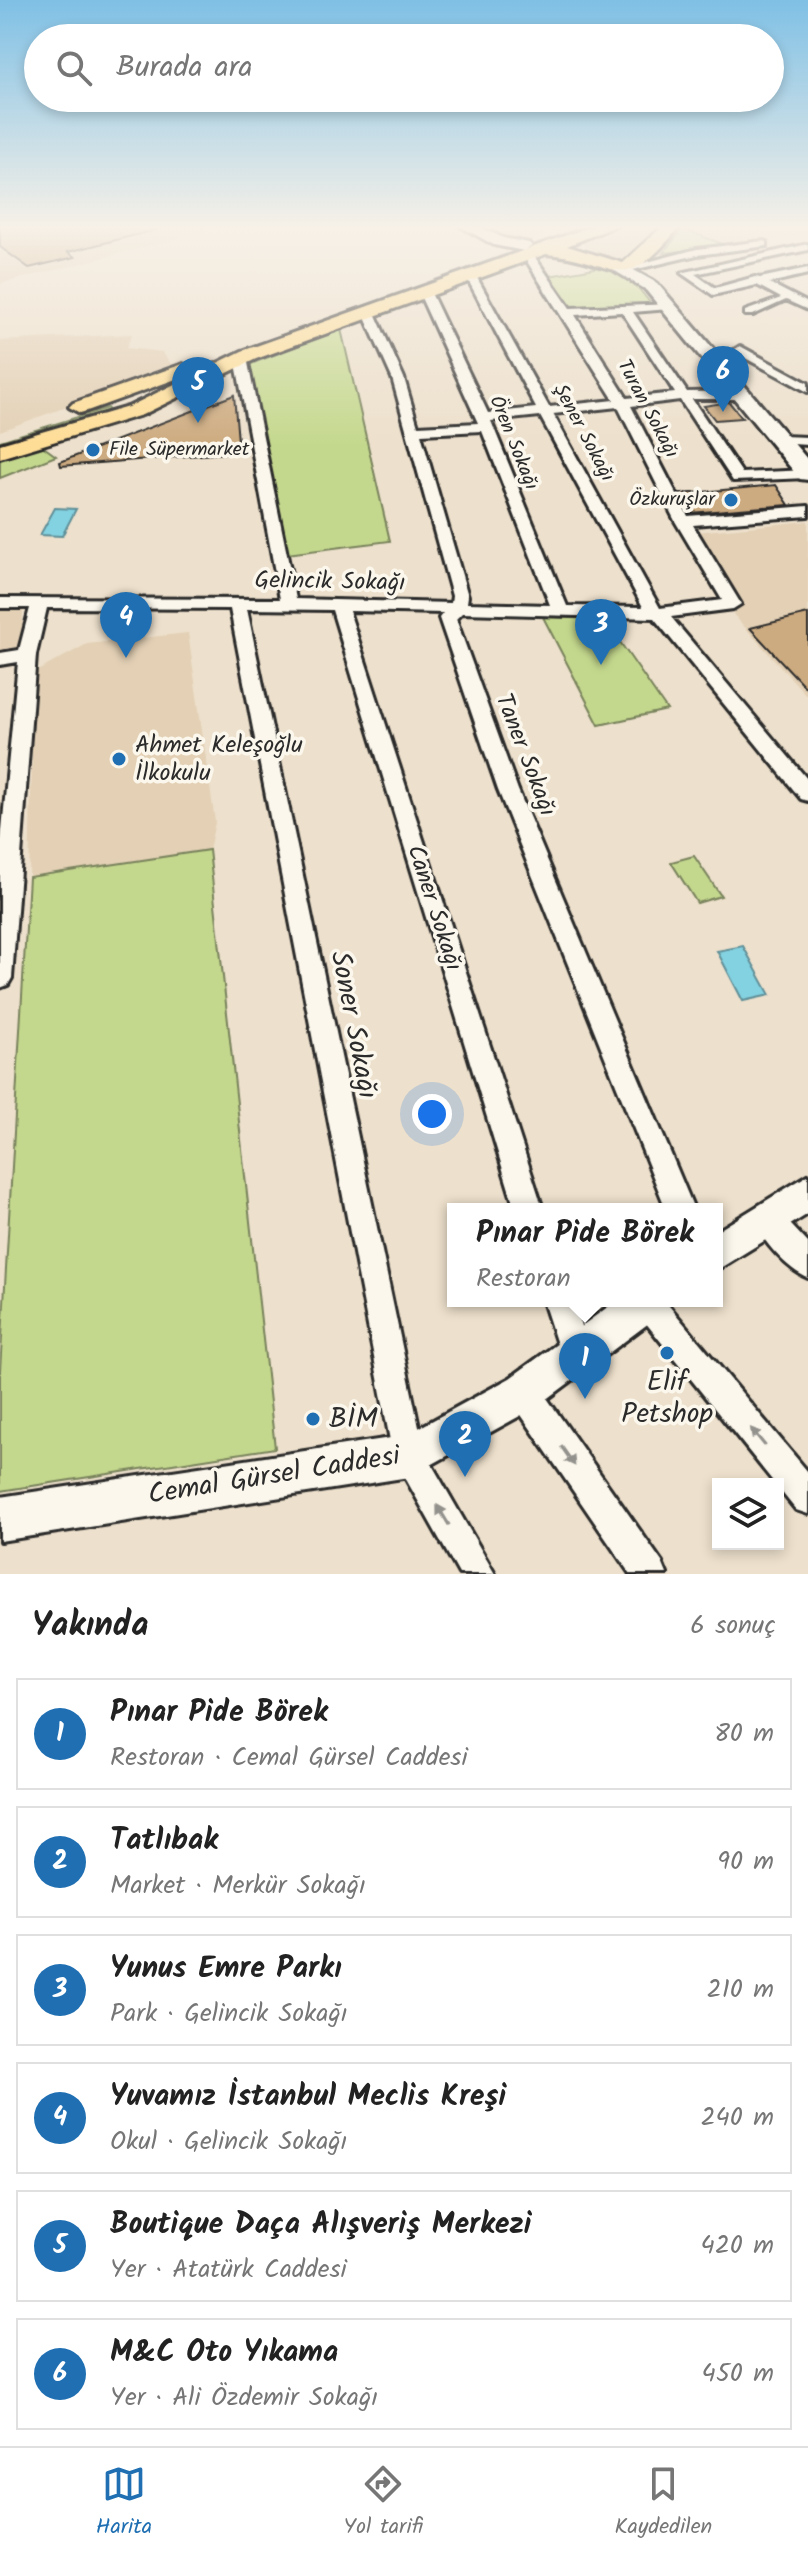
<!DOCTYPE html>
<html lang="tr">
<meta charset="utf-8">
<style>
:root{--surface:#fff;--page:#f2f2f2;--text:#222;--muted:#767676;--line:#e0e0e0;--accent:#1f6fb2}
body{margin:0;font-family:Kalam,sans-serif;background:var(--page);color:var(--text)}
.controls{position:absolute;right:24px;bottom:24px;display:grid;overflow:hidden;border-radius:0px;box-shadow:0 4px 12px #0003}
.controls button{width:72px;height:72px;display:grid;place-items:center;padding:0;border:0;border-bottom:2px solid var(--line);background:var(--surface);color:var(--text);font:40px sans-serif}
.you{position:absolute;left:432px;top:1114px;width:28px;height:28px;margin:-20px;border:6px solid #fff;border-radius:50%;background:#1a73e8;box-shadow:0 0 0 12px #1a73e833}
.badge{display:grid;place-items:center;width:52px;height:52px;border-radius:50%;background:var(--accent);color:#fff;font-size:26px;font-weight:700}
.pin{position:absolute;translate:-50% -66px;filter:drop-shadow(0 2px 4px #0008)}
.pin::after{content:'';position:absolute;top:42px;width:28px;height:24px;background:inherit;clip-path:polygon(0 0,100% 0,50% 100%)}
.popup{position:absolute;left:447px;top:1203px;width:276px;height:104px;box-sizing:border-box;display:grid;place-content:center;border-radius:0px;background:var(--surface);filter:drop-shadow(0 2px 6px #0005);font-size:26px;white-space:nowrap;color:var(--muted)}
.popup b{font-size:30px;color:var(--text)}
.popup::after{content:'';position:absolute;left:50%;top:100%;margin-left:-16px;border:16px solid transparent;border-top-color:var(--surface)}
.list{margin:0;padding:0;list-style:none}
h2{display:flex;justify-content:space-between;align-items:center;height:104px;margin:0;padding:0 32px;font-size:34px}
h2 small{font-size:26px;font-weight:400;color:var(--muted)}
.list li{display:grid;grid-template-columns:52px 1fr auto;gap:24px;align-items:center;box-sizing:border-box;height:112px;margin:0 16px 16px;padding:0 16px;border:2px solid var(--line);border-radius:0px}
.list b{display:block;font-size:30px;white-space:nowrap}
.list p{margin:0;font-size:26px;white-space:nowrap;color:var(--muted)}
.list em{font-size:26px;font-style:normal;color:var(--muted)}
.icon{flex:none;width:44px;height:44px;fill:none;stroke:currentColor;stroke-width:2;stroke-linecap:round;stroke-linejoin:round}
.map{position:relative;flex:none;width:808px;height:1574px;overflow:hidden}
.search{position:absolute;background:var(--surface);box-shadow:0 4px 12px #0003;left:24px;right:24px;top:24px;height:88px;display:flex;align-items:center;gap:20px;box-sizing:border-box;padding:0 28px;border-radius:44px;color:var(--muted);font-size:30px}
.sheet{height:872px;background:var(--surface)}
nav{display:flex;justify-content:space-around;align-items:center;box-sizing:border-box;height:112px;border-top:2px solid var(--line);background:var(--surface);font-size:22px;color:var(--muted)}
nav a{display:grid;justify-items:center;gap:4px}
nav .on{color:var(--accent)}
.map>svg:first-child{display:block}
.built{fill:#e3d0b5}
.green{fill:#c4d88d;stroke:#78825c;stroke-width:2}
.water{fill:#83d2e1;stroke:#608f98;stroke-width:2}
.building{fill:#cdab80;stroke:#2b2b2b;stroke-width:2}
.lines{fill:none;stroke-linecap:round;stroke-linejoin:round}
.minor-casing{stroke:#2b2b2b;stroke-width:6}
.tertiary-casing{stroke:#2b2b2b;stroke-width:6}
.secondary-casing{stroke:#2b2b2b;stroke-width:6}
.primary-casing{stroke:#2b2b2b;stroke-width:6}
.minor{fill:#fbf7ec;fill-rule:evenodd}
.tertiary{fill:#fbf7ec;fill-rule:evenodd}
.secondary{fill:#fbf7ec;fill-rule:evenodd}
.primary{fill:#fedd96;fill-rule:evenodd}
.oneway{fill:#93918c}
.poi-dot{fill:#1f6fb2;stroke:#fbf7ec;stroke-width:3}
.labels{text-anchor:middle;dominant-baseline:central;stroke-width:7;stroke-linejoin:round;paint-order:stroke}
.far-street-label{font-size:20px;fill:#2b2b2b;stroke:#fbf7ec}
.far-poi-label{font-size:20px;fill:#2b2b2b;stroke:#fbf7ec;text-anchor:start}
.street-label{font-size:24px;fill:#2b2b2b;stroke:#fbf7ec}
.poi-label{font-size:24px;fill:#2b2b2b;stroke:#fbf7ec;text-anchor:start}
.near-street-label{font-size:28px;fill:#2b2b2b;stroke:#fbf7ec}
.near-poi-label{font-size:28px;fill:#2b2b2b;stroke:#fbf7ec}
</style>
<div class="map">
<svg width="808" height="1574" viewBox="0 0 808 1574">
<rect width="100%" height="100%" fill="#ede0cc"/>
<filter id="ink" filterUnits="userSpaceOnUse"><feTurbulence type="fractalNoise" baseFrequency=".0125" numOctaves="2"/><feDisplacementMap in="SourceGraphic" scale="16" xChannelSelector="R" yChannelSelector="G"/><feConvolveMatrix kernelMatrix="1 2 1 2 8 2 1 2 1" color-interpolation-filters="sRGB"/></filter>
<g filter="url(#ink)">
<path class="built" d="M0,225H231L0,284Z
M475,225H573L523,243L509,241Z
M683,225H808V235L728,246L683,229Z
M623,229L659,233L626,259L616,260L598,255L581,243Z
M132,334L126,348L162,352L174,368L0,431V341Z
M808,521V697L733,614L736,604L696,532Z
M0,609H23L22,652L0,655Z
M188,633L215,822L209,850L29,877L34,673L87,644Z"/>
<path class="green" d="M683,229L728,246L663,253Z
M606,266L639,289L651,304L573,310L549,276Z
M341,329L390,541L287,554L248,365Z
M107,408L110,412L0,445V441Z
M41,445L56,456L0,478V459Z
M543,617L604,619L667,710L599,725Z
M209,850L275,1448L0,1491V1371L29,877Z
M694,856L721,896L697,903L671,862Z"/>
<path class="water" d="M55,508L76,509L62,536L40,535Z
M743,946L770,995L743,1001L717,951Z"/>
<path class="building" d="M0,225H155L156,230L68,252L75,257L29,268L0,247Z
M234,395L239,452L61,466L60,462Z
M729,402L742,418L715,420L704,406Z
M776,485L789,505L690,513L680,494Z
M808,614V690L750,628Z"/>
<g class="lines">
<g class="minor-casing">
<path id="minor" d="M763,241L767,242V246L697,255L633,270L628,267L697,249Z
M808,244V250L695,274L715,288L755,277L760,278L808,268V274L769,283L808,303V310L786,300L753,315H745V311L781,298L757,285L713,295L681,273Z
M524,253H532L570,308L673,304V308L669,309L633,312L687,392L741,391L747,395L741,399H692L742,473L808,470V478L733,481L680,400L631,406L688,516L808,506V516L693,525L741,604L733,609L671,617L808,780V801L801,799L654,618L462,613L456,619L518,790L694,1209H666L498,790L439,618L443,613L349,611L543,1209H515L332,610L247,609L424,1451L495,1574H459L393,1456L230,609L47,608L36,655L12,978L8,985L0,988V851L18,662L0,665V653L19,650L30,608H0V598L280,599L235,358L241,354L247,358L296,599L451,603L452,596L392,378L363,313L369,310L375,313L404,378L418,426L478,423L419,293L425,290L431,293L488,413L536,408L466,276L471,273L476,276L549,407L614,400L523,255ZM622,312L675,393L627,398L575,315ZM618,407L675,521L722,600L660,608L553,414ZM540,416L643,607L567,606L491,421ZM482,431L550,605L467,603L468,596L421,434Z
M740,346L808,383V392L736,353L734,350Z
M781,436L808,437V445L776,443V437Z
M768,1207L778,1211L808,1243V1278C788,1270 762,1241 754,1221L758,1211Z
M543,1301H573L590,1355L586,1366L575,1370L564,1366Z
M665,1301L808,1472V1514L796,1510L637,1312L632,1302Z
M524,1377L535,1381L662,1562L667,1574H630L513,1403L509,1392L513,1381Z"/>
</g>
<g class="tertiary-casing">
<path id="tertiary" d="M808,1175V1214L717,1270V1231Z
M616,1301H667L661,1314L538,1406L409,1477L0,1541V1497L404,1436L510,1378Z"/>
</g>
<g class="secondary-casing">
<path id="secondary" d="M458,225H477L503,238L529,243L532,246L524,251L494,245Z
M621,263L657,283L808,460V480L800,479L645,289L615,271L613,268Z"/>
</g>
<g class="primary-casing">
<path id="primary" d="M595,225H618L567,246L623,263L664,225H681C619,302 620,259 546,254L256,359L142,415L0,458V444L128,407L242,351Z
M183,364L193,370L190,374L87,411L80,413L69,407L73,403Z"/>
</g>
<use href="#minor" class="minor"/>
<use href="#tertiary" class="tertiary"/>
<use href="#secondary" class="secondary"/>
<use href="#primary" class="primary"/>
</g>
<defs><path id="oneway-solid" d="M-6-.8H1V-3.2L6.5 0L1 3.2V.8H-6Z" transform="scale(2)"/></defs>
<g class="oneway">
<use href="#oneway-solid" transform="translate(758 1437) rotate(-129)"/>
<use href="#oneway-solid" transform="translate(568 1456) rotate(55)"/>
<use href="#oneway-solid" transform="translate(443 1515) rotate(-121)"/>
</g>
</g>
<linearGradient id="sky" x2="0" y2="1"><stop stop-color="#7fc0e5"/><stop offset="0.51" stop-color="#f7f1e8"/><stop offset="1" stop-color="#f7f1e8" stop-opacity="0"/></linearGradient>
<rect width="808" height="445" fill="url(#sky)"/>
<g class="poi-dot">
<circle cx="93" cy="450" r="8"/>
<circle cx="731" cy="500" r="8"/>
<circle cx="119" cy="759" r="8"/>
<circle cx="667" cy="1353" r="8"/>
<circle cx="313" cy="1419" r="8"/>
</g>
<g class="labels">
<g class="far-street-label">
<text transform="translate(647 409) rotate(62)">Turan Sokağı</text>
<text transform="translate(583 433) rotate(62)">Şener Sokağı</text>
<text transform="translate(513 443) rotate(68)">Ören Sokağı</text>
</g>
<g class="far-poi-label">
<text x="109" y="450">File Süpermarket</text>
<text x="715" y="500" text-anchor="end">Özkuruşlar</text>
</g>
<g class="street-label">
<text transform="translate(330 582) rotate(1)">Gelincik Sokağı</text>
<text transform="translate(525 755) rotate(69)">Taner Sokağı</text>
<text transform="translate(434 908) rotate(72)">Caner Sokağı</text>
</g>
<g class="poi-label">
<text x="135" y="745">Ahmet Keleşoğlu<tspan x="135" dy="28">İlkokulu</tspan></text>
</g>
<g class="near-street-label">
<text transform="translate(353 1025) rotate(79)">Soner Sokağı</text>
<text transform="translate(274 1476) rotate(-9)">Cemal Gürsel Caddesi</text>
</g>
<g class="near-poi-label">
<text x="667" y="1382">Elif<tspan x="667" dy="32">Petshop</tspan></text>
<text x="329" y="1419" text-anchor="start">BİM</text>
</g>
</g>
</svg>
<div class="controls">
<button><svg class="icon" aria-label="layers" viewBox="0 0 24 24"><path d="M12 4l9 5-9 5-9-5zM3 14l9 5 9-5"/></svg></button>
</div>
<div class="you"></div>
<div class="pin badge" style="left:585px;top:1399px">1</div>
<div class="popup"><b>Pınar Pide Börek</b>Restoran</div>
<div class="pin badge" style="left:465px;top:1477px">2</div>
<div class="pin badge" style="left:601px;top:665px">3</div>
<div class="pin badge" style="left:126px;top:658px">4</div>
<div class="pin badge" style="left:198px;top:423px">5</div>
<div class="pin badge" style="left:723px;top:412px">6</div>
<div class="search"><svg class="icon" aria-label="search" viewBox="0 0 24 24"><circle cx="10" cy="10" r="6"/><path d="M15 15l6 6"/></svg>Burada ara</div>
</div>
<section class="sheet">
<h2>Yakında<small>6 sonuç</small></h2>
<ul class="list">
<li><span class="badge">1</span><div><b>Pınar Pide Börek</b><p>Restoran · Cemal Gürsel Caddesi</p></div><em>80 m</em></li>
<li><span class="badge">2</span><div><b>Tatlıbak</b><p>Market · Merkür Sokağı</p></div><em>90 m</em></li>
<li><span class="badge">3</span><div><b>Yunus Emre Parkı</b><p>Park · Gelincik Sokağı</p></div><em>210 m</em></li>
<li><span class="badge">4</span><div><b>Yuvamız İstanbul Meclis Kreşi</b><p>Okul · Gelincik Sokağı</p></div><em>240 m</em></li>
<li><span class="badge">5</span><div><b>Boutique Daça Alışveriş Merkezi</b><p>Yer · Atatürk Caddesi</p></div><em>420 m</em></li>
<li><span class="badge">6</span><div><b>M&amp;C Oto Yıkama</b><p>Yer · Ali Özdemir Sokağı</p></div><em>450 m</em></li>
</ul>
</section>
<nav>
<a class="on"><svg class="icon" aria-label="map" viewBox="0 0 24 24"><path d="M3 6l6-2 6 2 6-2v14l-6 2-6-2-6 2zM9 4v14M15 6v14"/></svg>Harita</a>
<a><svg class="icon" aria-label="directions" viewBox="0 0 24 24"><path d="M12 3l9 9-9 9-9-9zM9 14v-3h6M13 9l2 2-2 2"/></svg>Yol tarifi</a>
<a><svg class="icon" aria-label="saved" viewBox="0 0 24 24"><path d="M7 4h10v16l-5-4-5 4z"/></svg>Kaydedilen</a>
</nav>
